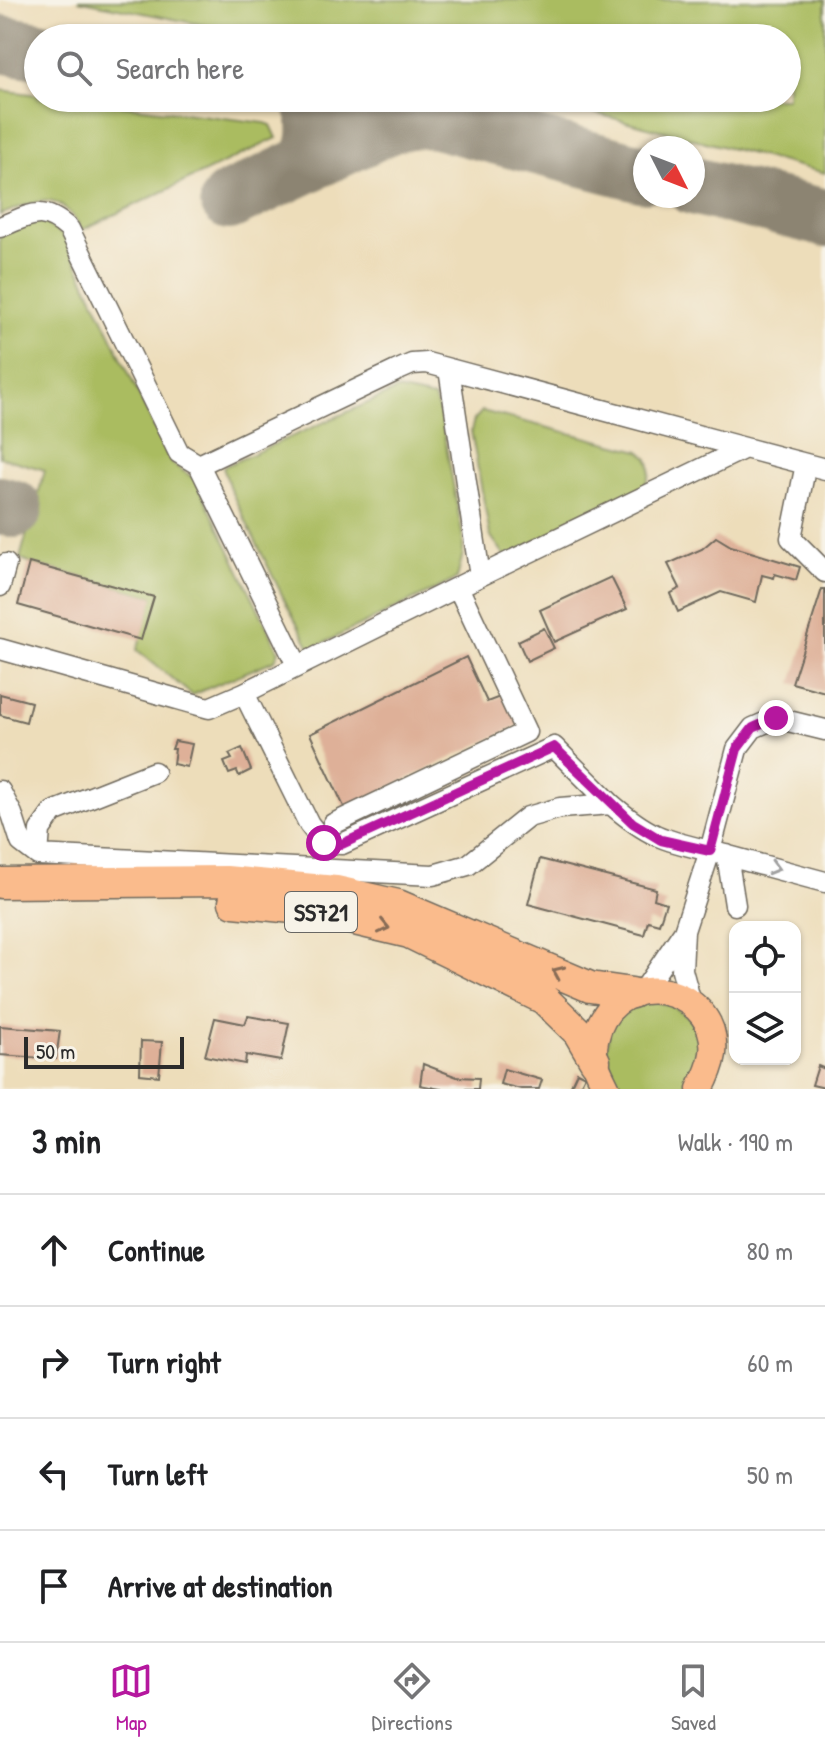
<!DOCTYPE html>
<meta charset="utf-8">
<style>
:root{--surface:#fff;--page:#f2f2f2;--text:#202124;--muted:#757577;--line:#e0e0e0;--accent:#b5179e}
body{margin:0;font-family:"Patrick Hand",sans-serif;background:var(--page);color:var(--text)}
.controls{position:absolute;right:24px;bottom:24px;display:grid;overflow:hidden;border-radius:16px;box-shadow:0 2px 6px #0004}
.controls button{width:72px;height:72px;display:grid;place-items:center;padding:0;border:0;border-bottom:2px solid var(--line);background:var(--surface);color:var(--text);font:40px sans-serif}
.compass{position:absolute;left:633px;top:136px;width:72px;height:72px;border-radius:50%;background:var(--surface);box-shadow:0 2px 6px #0004;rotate:132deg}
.scale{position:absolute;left:24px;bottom:20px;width:160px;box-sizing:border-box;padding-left:8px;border:4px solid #2b2b2b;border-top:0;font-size:22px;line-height:28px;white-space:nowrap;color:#2b2b2b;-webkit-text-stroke:6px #f7f3e8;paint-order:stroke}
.stop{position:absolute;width:24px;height:24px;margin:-18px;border:6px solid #b5179e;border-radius:50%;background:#fff}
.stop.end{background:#b5179e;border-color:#fff;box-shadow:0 2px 8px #0008}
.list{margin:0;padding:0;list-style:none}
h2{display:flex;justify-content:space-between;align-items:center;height:104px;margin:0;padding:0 32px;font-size:34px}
h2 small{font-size:26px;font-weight:400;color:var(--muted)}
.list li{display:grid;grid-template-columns:52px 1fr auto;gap:24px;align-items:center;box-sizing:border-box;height:112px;padding:0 32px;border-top:2px solid var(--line)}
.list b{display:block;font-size:30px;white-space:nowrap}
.list em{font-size:26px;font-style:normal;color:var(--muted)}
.icon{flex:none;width:44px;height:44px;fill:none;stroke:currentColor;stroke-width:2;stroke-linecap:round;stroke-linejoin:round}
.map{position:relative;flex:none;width:825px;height:1089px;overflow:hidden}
.search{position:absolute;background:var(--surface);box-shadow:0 2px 6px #0004;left:24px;right:24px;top:24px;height:88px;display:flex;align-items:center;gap:20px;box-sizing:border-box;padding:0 28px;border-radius:44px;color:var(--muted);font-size:30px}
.sheet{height:552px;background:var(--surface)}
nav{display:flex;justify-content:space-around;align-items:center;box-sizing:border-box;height:112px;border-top:2px solid var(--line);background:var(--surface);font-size:22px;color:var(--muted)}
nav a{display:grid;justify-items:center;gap:4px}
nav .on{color:var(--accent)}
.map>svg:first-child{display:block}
.green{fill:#aabc60;stroke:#6a7446;stroke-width:2}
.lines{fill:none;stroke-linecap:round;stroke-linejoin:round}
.taxiway{stroke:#8c8472;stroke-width:58}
.building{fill:#deb098}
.minor-casing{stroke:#6f695d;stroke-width:23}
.major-casing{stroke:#6f695d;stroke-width:29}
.highway-casing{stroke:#6f695d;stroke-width:33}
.minor{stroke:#fff;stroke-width:20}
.major{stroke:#fabb8c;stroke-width:26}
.highway{stroke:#fabb8c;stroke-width:30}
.oneway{stroke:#a0a0a0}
.oneway2{stroke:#886c57}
.route{stroke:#b5179e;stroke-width:10}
.labels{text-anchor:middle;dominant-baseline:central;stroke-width:6;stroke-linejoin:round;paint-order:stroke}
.shield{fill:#f7f3e8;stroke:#686764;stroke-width:2}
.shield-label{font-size:24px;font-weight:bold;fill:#2b2b2b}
</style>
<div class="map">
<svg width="825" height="1089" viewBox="0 0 825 1089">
<rect width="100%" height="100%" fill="#f7f3e8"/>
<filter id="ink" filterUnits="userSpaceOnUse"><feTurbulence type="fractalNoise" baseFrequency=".0125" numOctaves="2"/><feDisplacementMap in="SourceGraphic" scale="16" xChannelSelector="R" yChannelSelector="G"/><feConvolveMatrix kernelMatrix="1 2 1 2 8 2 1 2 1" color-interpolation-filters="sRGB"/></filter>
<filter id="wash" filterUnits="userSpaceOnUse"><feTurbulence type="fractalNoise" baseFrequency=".006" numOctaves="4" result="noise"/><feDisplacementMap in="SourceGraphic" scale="32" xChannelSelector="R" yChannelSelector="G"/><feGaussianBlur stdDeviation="1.8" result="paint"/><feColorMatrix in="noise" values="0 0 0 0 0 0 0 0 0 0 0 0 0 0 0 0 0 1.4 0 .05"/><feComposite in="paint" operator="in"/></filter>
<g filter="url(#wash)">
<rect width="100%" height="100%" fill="#edddba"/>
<path class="green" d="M78,0H825V173L536,98H787V38H269Z
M0,90L38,95V98H63L265,123L271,125L277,138L82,230C58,188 38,200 0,215Z
M41,221L64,236L171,463L195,479L279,651L275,660L192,695L137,650L153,597L29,563L20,558L45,470L0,457V233Z
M397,390L434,398L440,413L463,538V553L457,579L311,649L288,607L230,489L223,467Z
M482,411L640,451C653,460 652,473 645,486L506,557L490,535L471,431L474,420Z
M644,998C675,1005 703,1015 701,1053C701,1064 693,1078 690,1089H619L605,1053L611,1023Z"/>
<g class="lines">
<path class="taxiway" d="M0,44L38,50
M304,165C320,149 319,118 309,98
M693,186L825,218
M229,201L385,127C403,120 417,118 436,120L645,174
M0,505L14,509"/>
</g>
<g id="blocks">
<path class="building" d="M716,537L731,546L800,567L796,580L775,574L774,578L762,575L756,602L721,592L678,612L670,594L680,588L668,564L702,549Z
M29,563L154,597L141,640L18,605Z
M611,577L627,609L554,642L540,610Z
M822,589H825V692L792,683Z
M544,628L554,648L527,661L518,641Z
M466,657L487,702L505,695L521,724L345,809L310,734Z
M0,694L31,702L26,722L0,715Z
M175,741L192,744L187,767L173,764L175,749H172Z
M242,748L251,770L239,776L237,771L229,774L224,762L232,759L229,754Z
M540,859L656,889L654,899L666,903L659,924L648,921L644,935L528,904Z
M248,1016L289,1023L281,1061L246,1055L245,1064L205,1056L215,1018L245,1024Z
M0,1026L60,1031L56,1059L0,1055Z
M141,1041L162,1042L159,1076L140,1074Z
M423,1064L457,1077L479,1078L478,1089H440L420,1085Z
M818,1066L825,1069V1088L812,1085Z
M504,1069L542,1080L539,1089H521L500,1084Z
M577,1072L585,1076L579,1088L571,1085Z"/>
</g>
</g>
<g filter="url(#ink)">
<use href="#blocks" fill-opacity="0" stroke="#6f695d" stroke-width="2"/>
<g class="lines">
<g class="minor-casing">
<path id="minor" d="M0,227C31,215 41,204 69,229L179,453L199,465L396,371L412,364L427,363L745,448L480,576
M745,448L825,469
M806,464L791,538L825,572
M199,465L297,665
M0,586L6,564
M0,649L209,708L244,693L309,824L324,843L342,844L554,747L611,804
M244,693L480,576L449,369
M825,730L776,718L753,728L737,749L710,851L825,882
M0,791L12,814L21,842L38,855L433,875L468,865L528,817L560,808L611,804C648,836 662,840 710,851L684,931L682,970L691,1003
M333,824L526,732L458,587
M38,855L40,830L53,812L154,772
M727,855L735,905
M644,990L684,931"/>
</g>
<g class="major-casing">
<path id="major" d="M607,1089C603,1080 597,1070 595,1061C592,1047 596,1031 603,1019C633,966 720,993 713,1054C711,1067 706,1078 700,1089"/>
</g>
<g class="highway-casing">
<path id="highway" d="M0,883L226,881L336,891L398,905L590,987L632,993
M234,902L312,910L409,933L544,999L578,1032L595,1061"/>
</g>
<use href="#minor" class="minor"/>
<use href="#major" class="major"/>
<use href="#highway" class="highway"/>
</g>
<defs><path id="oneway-chevron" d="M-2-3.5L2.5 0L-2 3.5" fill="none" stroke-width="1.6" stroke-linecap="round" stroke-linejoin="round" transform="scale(2)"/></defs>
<use class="oneway" href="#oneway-chevron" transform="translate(774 868) rotate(16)"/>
<g class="oneway2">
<use href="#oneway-chevron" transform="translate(384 927) rotate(13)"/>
<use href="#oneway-chevron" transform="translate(558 972) rotate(-156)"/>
</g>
</g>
<g class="lines" filter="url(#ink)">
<path class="route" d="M324,843L342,844L554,747L633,823L661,840L710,851L737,749L753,728L776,718"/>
</g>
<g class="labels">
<rect class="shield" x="285" y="892" width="72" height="40" rx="6"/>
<g class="shield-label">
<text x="321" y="912">SS721</text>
</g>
</g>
</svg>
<div class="controls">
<button><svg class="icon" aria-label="locate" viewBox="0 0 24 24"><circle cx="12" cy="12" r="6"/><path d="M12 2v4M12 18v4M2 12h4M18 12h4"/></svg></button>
<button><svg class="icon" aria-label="layers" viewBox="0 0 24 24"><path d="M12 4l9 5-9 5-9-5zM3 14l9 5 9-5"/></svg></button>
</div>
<svg class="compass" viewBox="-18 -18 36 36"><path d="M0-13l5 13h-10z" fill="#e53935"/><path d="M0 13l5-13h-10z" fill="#757577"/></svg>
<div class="scale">50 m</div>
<div class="stop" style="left:324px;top:843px"></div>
<div class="stop end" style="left:776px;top:718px"></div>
<div class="search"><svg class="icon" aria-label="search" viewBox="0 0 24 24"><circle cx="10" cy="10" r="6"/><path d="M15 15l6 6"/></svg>Search here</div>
</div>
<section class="sheet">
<h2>3 min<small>Walk · 190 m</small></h2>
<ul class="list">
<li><svg class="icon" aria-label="ahead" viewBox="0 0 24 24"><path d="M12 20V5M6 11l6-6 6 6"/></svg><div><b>Continue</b></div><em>80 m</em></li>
<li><svg class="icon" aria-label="right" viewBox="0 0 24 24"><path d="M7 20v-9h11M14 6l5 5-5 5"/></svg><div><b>Turn right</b></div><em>60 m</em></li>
<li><svg class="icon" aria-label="left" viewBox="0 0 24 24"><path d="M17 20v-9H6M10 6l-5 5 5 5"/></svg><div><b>Turn left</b></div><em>50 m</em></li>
<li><svg class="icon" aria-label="arrive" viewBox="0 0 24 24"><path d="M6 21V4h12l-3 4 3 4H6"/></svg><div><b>Arrive at destination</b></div></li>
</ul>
</section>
<nav>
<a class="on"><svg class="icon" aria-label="map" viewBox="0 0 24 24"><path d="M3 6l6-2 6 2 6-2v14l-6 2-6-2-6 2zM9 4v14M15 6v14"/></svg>Map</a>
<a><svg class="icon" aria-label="directions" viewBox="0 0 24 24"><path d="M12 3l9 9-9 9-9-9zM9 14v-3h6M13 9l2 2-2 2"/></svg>Directions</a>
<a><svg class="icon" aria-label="saved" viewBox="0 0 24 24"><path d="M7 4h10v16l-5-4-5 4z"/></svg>Saved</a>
</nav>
